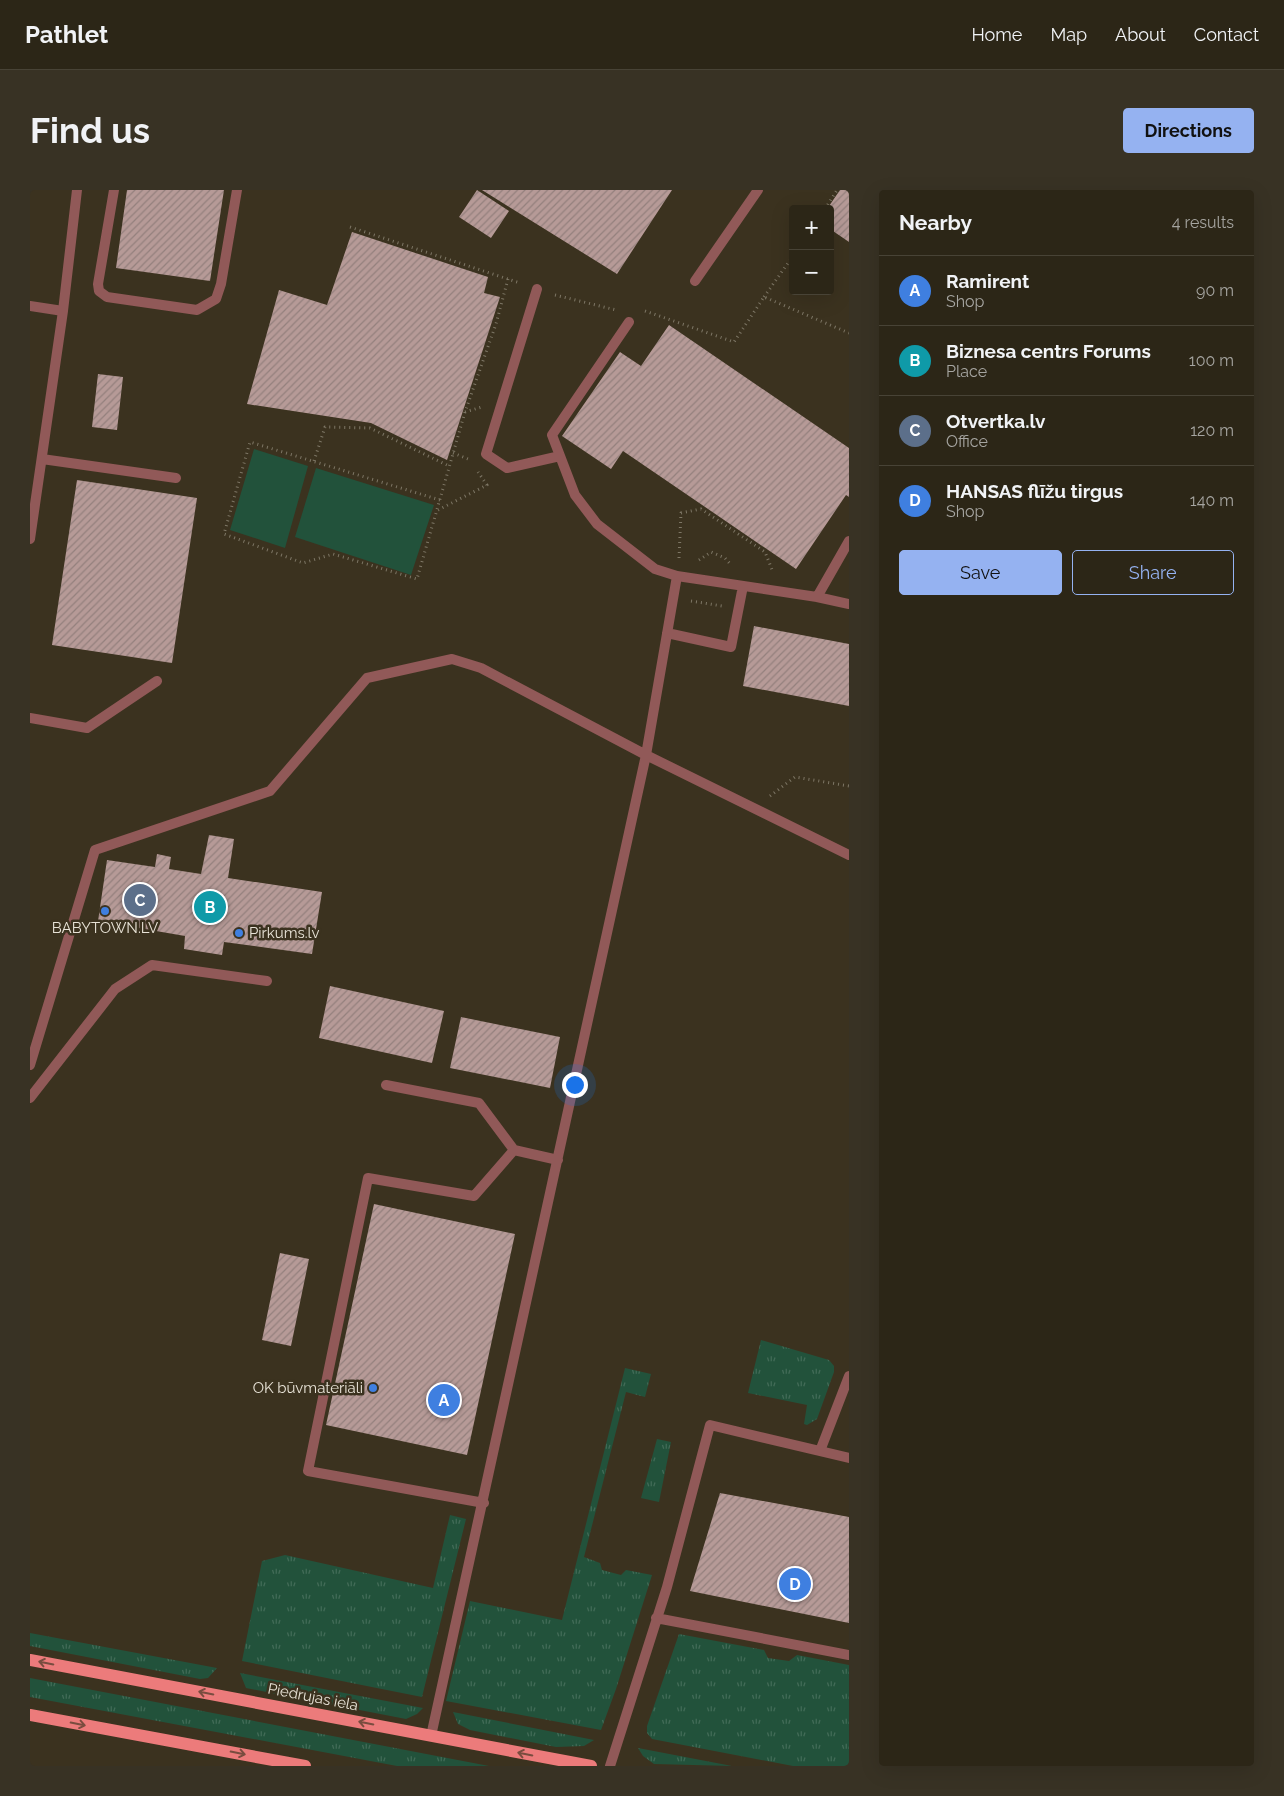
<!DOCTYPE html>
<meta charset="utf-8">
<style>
:root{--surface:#2c2617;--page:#383224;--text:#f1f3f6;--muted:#a6a5a1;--line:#484336;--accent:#95b2f1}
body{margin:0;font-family:Raleway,sans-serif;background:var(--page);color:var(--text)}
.controls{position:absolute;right:15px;top:15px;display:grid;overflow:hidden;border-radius:5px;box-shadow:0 5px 20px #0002}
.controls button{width:45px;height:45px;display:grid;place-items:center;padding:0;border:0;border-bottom:1px solid var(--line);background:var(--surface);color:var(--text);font:25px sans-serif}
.you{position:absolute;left:544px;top:894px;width:18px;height:18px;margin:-12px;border:4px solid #fff;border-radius:50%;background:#1a73e8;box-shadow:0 0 0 8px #1a73e833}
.badge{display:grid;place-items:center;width:32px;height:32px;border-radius:50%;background:var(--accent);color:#fff;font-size:16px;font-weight:700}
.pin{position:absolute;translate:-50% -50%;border:2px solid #fff;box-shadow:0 1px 5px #0006}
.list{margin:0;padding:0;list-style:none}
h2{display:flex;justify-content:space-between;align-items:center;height:65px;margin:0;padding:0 20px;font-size:21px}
h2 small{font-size:16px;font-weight:400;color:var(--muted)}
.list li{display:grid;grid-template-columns:32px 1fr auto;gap:15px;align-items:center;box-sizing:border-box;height:70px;padding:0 20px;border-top:1px solid var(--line)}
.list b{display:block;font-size:19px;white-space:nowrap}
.list p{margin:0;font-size:16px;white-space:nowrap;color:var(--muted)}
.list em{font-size:16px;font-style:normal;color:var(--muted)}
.actions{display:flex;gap:10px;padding:15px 20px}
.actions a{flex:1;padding:11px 0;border:1px solid var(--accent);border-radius:5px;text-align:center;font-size:18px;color:var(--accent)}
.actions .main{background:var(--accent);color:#111}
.map{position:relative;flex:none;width:819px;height:1576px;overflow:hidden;border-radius:5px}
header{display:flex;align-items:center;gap:30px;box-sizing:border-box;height:70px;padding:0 25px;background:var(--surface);border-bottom:1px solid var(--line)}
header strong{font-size:24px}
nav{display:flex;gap:28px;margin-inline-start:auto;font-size:18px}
.intro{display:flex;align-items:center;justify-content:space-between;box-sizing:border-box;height:120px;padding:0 30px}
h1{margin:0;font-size:35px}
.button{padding:12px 22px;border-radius:5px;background:var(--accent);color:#111;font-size:18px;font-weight:700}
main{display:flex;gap:30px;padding:0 30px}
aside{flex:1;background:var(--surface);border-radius:5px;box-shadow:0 5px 20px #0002}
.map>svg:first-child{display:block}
.grass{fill:url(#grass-tufts)}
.pitch{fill:#22523b}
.building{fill:url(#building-hatch)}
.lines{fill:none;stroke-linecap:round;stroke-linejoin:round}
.path{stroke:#7e7766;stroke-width:3;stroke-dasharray:1 4;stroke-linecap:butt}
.service{stroke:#915958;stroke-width:10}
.primary{stroke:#ec7b7b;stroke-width:12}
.oneway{stroke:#794c3f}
.shop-dot{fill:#3f7fe0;stroke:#3b321f;stroke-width:2}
.labels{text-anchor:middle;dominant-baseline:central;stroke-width:5;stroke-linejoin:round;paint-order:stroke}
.poi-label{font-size:15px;fill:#e8e3d7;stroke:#3b321f}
.street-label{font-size:15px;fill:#e8e3d7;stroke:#3b321f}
</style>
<header>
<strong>Pathlet</strong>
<nav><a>Home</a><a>Map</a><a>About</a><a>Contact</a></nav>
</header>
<div class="intro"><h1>Find us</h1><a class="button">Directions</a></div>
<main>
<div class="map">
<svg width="819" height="1576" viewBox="0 0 819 1576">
<defs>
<pattern id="grass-tufts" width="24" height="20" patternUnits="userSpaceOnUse" patternTransform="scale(1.25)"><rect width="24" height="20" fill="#22523b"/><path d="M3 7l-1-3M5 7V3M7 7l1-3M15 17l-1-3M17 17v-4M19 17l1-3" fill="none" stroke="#426b57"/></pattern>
<pattern id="building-hatch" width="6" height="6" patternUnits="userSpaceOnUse" patternTransform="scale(1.25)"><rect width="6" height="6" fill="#b69a97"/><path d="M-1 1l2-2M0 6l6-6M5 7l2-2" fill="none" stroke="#94807d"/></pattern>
</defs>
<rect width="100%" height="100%" fill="#3b321f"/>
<path class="grass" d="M731,1150L799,1170L804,1176V1182L787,1229L777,1235L774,1234L777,1215L718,1203Z
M595,1178L621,1184L615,1207L596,1202L554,1367L570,1373L572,1380L591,1385L596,1380L622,1385L586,1499L571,1540L416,1511L440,1411L532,1430Z
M627,1249L641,1252L629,1312L611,1308Z
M420,1325L436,1329L392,1507L212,1471L232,1371L255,1365L403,1398Z
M0,1443L187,1478L178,1488L170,1489L0,1456Z
M649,1444L734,1460L738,1468L759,1471L767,1465L819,1475V1576H763L622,1549L617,1543V1536Z
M210,1483L393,1518L387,1524L376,1529L216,1498Z
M0,1488L459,1576H367L0,1507Z
M423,1522L564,1550L554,1556L526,1557L440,1540L428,1534Z
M608,1558L702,1576L624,1574L613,1566Z"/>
<path class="pitch" d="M224,259L278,276L255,358L200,340Z
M286,278L404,315L381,385L265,347Z"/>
<path class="building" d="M97,0H194L180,91L86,78Z
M447,0L479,21L461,48L429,27Z
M452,0H642L587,84Z
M810,0H819V52L800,39L802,33L800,32V19H797Z
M322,42L458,87L454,103L470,107L417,270L341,233L217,214L249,100L297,115Z
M639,135L819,258V307L816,305L766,379L593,261L581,279L532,246L590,162L611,176Z
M68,184L93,187L87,240L62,237Z
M47,290L167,308L142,473L22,455Z
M724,436L819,454V516L713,496Z
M179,645L204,649L198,688L292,702L282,764L194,752L192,765L154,759L155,746L68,731L77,670L125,677L127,664L141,667L139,679L171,684Z
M300,796L414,821L402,873L289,848Z
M431,827L530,847L520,898L420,878Z
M344,1014L485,1044L437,1265L296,1235Z
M250,1063L279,1069L261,1156L232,1150Z
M690,1303L819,1327V1433L660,1401Z"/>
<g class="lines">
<path class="path" d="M795,19L807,0
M320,37L490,93
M525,105L586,120
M734,107L763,66
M615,121L704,152L734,107L819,143
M435,222L452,217
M423,263L438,269
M284,271L295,237L340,238L419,276
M410,310L220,252L194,344L273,373L303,364L387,389L435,222L466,134L478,89
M408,320L457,295L448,282
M649,368L651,323L671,319L735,362L743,382
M669,370L681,362L695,368L701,375
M661,411L692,416
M740,606L765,587L819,596"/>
<path class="service" d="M84,0L68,94L69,101L77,107L167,120L186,109L191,94L207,0
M665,91L728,0
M507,99L456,264L477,278L530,266
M0,116L33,121L47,0
M599,132L522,245L545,305L567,334L625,379L647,386
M12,269L146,288
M0,349L33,121
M787,407L819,414
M637,443L701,457L713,396
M0,528L57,538L127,491
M0,875L65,660L240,601L337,488L422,469L451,478L616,565L819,665
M356,895L449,913L484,960L528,970
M0,908L85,799L122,775L237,791
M790,1261L819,1186
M454,1313L278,1281L338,988L444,1006L484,960
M626,1428L819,1465
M401,1546L616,565L647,386L787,407L819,351
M580,1576L637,1397L680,1235L819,1268"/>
<path class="primary" d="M0,1470L561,1576
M0,1525L275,1576"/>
</g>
<defs><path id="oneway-shaft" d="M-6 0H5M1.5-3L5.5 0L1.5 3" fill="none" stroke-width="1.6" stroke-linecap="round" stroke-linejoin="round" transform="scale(1.25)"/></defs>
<g class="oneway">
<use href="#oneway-shaft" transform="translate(16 1473) rotate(-169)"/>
<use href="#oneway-shaft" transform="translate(176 1503) rotate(-169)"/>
<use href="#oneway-shaft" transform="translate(336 1533) rotate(-169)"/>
<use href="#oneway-shaft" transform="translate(48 1534) rotate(11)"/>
<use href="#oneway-shaft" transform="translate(208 1563) rotate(11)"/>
<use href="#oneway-shaft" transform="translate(495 1564) rotate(-169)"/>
</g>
<g class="shop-dot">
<circle cx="75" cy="721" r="5"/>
<circle cx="209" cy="743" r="5"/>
<circle cx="343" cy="1198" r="5"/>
</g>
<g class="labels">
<g class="poi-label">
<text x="75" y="738">BABYTOWN.LV</text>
<text x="219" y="743" text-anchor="start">Pirkums.lv</text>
<text x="333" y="1198" text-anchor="end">OK būvmateriāli</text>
</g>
<g class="street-label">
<text transform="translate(283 1507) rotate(11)">Piedrujas iela</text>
</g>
</g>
</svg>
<div class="controls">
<button>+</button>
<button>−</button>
</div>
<div class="you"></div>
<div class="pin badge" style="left:414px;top:1210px;background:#3f7fe0">A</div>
<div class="pin badge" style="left:180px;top:717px;background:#0f9aa8">B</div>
<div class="pin badge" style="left:110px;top:710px;background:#5c6f8a">C</div>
<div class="pin badge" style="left:765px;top:1394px;background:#3f7fe0">D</div>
</div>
<aside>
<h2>Nearby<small>4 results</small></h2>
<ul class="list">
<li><span class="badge" style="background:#3f7fe0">A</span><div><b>Ramirent</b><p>Shop</p></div><em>90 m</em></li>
<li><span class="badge" style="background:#0f9aa8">B</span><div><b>Biznesa centrs Forums</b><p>Place</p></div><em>100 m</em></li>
<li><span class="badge" style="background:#5c6f8a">C</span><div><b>Otvertka.lv</b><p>Office</p></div><em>120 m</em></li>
<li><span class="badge" style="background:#3f7fe0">D</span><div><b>HANSAS flīžu tirgus</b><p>Shop</p></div><em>140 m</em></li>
</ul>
<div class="actions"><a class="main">Save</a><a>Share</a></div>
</aside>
</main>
